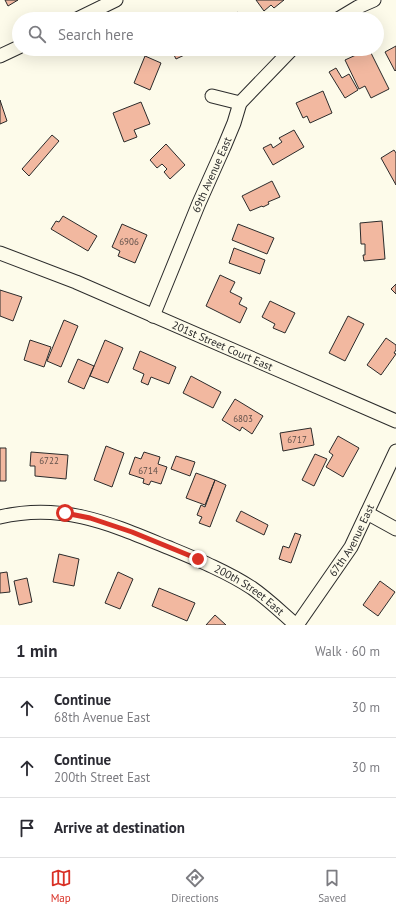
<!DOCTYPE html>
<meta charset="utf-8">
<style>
:root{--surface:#fff;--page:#f7f7f7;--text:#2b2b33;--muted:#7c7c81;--line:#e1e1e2;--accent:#d93025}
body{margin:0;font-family:"PT Sans",sans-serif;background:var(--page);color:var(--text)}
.stop{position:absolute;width:12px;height:12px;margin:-9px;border:3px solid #d93025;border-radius:50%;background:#fff}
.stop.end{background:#d93025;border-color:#fff;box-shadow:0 1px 4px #0008}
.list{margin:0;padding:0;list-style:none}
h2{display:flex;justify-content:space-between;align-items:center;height:52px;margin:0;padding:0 16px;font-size:17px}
h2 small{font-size:13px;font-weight:400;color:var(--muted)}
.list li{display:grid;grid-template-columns:26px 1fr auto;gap:12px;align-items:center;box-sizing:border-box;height:60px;padding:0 16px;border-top:1px solid var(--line)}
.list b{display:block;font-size:15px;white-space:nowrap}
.list p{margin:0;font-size:13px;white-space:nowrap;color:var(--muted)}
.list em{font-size:13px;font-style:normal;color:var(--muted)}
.icon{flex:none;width:22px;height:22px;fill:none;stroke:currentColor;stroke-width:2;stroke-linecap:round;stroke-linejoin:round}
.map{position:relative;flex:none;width:396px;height:625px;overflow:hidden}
.search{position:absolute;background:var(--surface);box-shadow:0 4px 16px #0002;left:12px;right:12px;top:12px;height:44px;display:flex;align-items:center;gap:10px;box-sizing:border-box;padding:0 14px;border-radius:22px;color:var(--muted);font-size:15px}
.sheet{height:232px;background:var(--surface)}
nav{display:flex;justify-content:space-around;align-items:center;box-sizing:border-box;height:56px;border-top:1px solid var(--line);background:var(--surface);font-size:11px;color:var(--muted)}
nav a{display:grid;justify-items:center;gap:2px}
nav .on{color:var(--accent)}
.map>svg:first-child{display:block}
.building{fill:#f2b8a0;stroke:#2b2b2b}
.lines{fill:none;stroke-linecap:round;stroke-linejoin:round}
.street-casing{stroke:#2b2b2b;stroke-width:15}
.street{stroke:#fdfbea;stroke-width:13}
.route{stroke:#d93025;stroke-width:5}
.labels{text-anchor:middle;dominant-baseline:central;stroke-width:3;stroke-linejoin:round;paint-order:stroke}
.number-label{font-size:9px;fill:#5d4e48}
.street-label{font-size:11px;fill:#2b2b2b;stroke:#fdfbea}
</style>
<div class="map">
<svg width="396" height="625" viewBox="0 0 396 625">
<rect width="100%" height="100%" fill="#fdfbea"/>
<path class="building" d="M5,0H18L8,6Z
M256,0H284L274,8L271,5L264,11Z
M238,12L244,19H229Z
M396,46V70L395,71L385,52Z
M171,49H197L176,59Z
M369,49L389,89L371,98L365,86L359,89L345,60Z
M145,56L161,63L150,90L134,83Z
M336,68L342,78L349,74L358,90L345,98L329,72Z
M323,91L332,113L310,123L307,116L303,118L296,103Z
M0,100L7,121L0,124Z
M141,102L150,124L134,130L137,137L124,142L113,113Z
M294,130L304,147L273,165L263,148L271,144L273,148L282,142L279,138Z
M52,135L59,141L29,176L22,169Z
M166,144L185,165L170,179L164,172L167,169L162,164L157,168L150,160Z
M394,150L396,153V185L381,158Z
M272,181L280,197L268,202L269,204L263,207L262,206L250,211L242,196Z
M63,216L97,236L88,251L51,229L56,221L59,222Z
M382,221L385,259L364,261L363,255H365V244H361L360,223Z
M122,224L147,235L135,263L118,256L120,251L112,247Z
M238,224L274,238L267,254L232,240Z
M234,248L265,260L260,274L229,263Z
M220,275L235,282L230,292L242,298L239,304L247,308L240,323L206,306Z
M396,284V294L391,289Z
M0,290L22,297L13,321L0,316Z
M270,301L295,313L285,333L273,328L275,324L262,317Z
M348,316L364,324L345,361L329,353Z
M64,320L78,326L61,367L47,361Z
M386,338L396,345V350L394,353L396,354L381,375L367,365Z
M30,340L51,347L44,367L24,360Z
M105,340L123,348L108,383L90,376Z
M140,351L176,367L169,384L151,377L148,385L141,382L144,374L133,369Z
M78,359L94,366L84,389L68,382Z
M191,376L221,392L213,408L183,393Z
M235,399L263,416L252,434L242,427L240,431L222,420Z
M311,428L314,445L283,451L280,433Z
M338,436L359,448L343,477L326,467L333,455L329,452Z
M106,446L124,453L112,487L94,480Z
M0,448H6V481H0Z
M31,452L68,455L66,479L35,476V466H30Z
M144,452L160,457L158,464L167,467L161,484L151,481L149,485L143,483L144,479L129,474L135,457L141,459Z
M315,454L327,459L314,486L302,480Z
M176,456L195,462L190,476L171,469Z
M196,473L215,480L205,505L186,498Z
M215,480L226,485L210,527L199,523L202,517L197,515L201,505L205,507Z
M241,511L268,525L264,535L236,521Z
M295,533L301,535L291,563L279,559L283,546L289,548Z
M59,554L79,559L74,586L53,582Z
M7,572L10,592L0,593V573Z
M118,572L133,579L120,609L105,603Z
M27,578L32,602L19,605L14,581Z
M380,581L395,592L378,616L363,605Z
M159,588L195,603L187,621L152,606Z
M215,615L226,625H206Z"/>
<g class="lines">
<g class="street-casing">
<g id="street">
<path d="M77,19L116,0"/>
<path d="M338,19L358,7L374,0"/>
<path d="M0,56L19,47"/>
<path d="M212,96L240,103"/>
<path id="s1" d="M0,253L76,282L396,421"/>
<path id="s2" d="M153,316L199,203L224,147L234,123L240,103L292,49"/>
<path d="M367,513L396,529"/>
<path id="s3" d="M0,517C62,502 111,524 167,547C196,559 226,571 252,588C268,599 282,613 296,625"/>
<path id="s4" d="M297,625L351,547L396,451"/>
</g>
</g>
<use href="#street" class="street"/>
</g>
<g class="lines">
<path class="route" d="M65,513L90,518L132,532L198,559"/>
</g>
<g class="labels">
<g class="number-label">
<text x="129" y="241">6906</text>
<text x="243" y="418">6803</text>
<text x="297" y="439">6717</text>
<text x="49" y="460">6722</text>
<text x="148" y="470">6714</text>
</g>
<g class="street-label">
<text stroke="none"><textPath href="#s2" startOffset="153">69th Avenue East</textPath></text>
<text stroke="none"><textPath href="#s1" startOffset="241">201st Street Court East</textPath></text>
<text stroke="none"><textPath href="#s4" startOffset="101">67th Avenue East</textPath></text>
<text stroke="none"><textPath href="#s3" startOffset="266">200th Street East</textPath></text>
</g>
</g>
</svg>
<div class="stop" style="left:65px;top:513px"></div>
<div class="stop end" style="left:198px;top:559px"></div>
<div class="search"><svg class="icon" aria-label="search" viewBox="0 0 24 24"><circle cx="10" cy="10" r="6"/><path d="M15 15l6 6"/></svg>Search here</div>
</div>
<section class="sheet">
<h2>1 min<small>Walk · 60 m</small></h2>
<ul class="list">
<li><svg class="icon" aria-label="ahead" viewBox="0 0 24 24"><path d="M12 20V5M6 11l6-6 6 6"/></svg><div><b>Continue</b><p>68th Avenue East</p></div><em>30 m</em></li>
<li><svg class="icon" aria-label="ahead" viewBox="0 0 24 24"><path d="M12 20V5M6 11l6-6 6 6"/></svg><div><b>Continue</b><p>200th Street East</p></div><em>30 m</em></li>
<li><svg class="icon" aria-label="arrive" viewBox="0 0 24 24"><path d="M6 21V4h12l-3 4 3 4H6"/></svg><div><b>Arrive at destination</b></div></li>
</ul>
</section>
<nav>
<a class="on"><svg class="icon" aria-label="map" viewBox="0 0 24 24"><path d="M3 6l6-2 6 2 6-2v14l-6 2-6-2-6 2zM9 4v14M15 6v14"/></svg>Map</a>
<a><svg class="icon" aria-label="directions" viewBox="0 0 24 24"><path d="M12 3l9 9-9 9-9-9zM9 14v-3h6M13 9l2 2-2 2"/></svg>Directions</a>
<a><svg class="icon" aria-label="saved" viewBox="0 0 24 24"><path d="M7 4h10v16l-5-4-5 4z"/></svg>Saved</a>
</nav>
